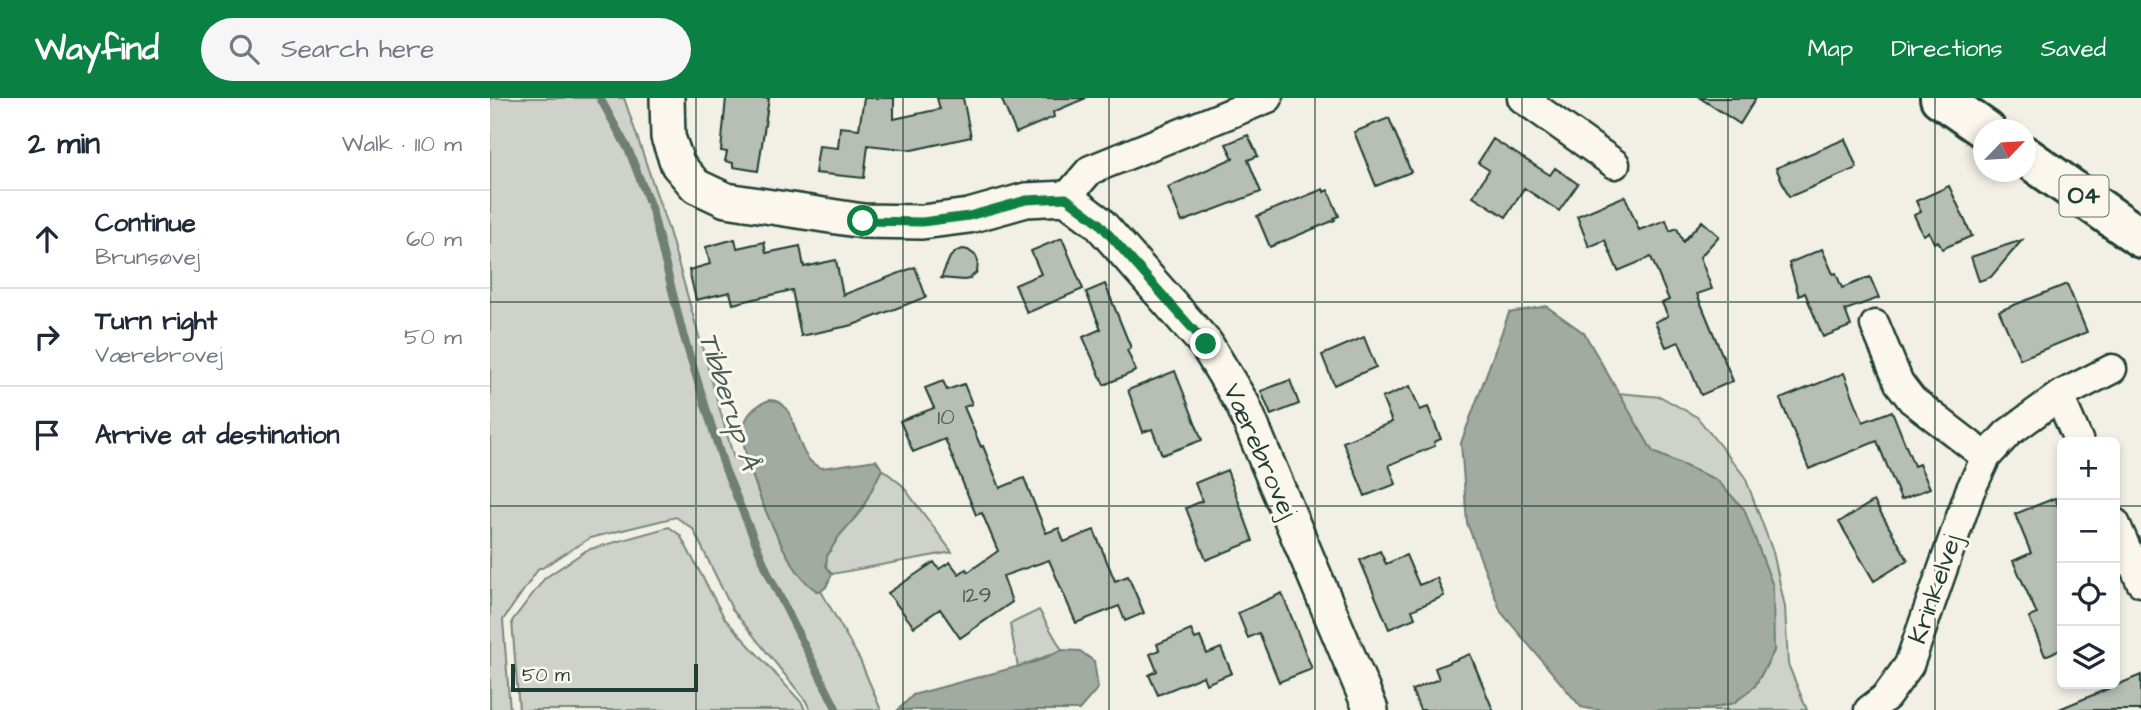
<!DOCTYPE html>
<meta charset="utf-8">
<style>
:root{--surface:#fff;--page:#f6f6f7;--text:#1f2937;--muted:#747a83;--line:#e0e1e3;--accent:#0b8043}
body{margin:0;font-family:"Architects Daughter",sans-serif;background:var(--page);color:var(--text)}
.controls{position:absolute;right:21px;bottom:21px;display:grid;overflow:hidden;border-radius:10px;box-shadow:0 4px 10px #0003}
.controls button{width:63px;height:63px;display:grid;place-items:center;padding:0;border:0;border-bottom:2px solid var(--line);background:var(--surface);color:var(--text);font:35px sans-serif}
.compass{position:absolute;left:1483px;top:21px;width:63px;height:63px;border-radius:50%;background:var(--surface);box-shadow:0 4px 10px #0003;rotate:65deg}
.scale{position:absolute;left:21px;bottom:18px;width:187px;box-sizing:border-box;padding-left:7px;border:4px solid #1f3d34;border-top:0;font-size:19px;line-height:24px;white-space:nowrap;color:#1f3d34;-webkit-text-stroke:5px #fbf7ec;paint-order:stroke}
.stop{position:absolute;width:21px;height:21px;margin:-16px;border:5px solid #0b8043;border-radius:50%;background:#fff}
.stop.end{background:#0b8043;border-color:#fff;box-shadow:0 2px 7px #0008}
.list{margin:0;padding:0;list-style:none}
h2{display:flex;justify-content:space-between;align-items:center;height:91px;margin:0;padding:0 28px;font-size:30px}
h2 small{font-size:23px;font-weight:400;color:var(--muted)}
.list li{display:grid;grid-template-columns:46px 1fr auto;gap:21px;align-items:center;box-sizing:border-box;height:98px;padding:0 28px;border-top:2px solid var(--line)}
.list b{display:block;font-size:26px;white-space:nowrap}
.list p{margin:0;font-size:23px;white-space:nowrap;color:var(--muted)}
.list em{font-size:23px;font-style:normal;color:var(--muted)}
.icon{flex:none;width:38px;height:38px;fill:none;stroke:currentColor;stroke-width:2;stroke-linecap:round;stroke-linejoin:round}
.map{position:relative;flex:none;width:1651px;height:612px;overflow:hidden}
header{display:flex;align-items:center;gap:42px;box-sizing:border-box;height:98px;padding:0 35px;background:var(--accent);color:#fff}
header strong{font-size:33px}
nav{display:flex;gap:38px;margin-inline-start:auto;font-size:24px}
.search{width:490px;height:63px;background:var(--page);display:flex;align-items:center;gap:18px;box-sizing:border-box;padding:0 24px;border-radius:38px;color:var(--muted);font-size:26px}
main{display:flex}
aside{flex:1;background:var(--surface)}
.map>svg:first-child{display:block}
.green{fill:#cfd2c8;stroke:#77887e;stroke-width:2}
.water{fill:#a2aba1;stroke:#6e7f75;stroke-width:2}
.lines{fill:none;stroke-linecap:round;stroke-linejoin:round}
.stream{stroke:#6e7f75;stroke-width:8}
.building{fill:#b7beb3;stroke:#1f3d34;stroke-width:2}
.minor-casing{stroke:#1f3d34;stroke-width:33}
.tertiary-casing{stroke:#1f3d34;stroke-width:38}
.primary-casing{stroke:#1f3d34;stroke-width:44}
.minor{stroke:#fbf7ec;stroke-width:28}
.tertiary{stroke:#fbf7ec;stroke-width:33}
.primary{stroke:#fbf7ec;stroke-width:38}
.route{stroke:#0b8043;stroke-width:9}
.grid{fill:none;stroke:#1f3d34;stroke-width:2;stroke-opacity:0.55}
.labels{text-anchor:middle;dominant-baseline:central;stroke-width:6;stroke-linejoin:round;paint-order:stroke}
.number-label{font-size:23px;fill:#455d54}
.shield{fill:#fbf7ec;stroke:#61756b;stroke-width:2}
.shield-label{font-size:24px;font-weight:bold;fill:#1f3d34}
.street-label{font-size:26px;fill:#1f3d34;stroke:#fbf7ec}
.water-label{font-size:28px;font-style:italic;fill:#465e55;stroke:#fbf7ec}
</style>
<header>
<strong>Wayfind</strong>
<div class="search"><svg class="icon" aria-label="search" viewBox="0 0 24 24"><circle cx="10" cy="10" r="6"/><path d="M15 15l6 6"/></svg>Search here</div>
<nav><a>Map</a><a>Directions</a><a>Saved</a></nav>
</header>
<main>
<aside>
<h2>2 min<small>Walk · 110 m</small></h2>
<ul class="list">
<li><svg class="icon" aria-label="ahead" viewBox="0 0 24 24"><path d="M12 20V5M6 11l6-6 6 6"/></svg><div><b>Continue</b><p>Brunsøvej</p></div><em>60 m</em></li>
<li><svg class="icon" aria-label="right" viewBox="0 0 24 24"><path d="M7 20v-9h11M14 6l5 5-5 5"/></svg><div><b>Turn right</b><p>Værebrovej</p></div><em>50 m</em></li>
<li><svg class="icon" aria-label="arrive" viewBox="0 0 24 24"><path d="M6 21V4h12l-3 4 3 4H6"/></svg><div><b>Arrive at destination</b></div></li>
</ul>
</aside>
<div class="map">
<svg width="1651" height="612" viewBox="0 0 1651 612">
<rect width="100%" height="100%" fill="#f2f0e5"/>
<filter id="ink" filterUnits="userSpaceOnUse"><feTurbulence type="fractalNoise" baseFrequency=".0143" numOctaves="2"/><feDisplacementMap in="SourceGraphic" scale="14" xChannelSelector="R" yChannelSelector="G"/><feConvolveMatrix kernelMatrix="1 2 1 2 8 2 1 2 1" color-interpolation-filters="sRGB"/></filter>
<g filter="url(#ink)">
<path class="green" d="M0,0H134L179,133L244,361L259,367L270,400L292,448L326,493H331L370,562L391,612H320L316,603L242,511L203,431L186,419L100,440L52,470H49L13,522L20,612H0Z
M1128,295L1171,299L1207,319L1255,379L1283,454L1295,509L1298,566L1317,612H1213C1261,602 1262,594 1284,553L1227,382L1163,354Z
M392,371L412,387L462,454L342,476L336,468L337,458L349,438L371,413Z
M179,429L190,437L235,521L312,605L315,612H29L22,523L55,480L97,452Z
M549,512L572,552L528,569L520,526Z"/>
<path class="water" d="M1056,208L1094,235L1163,354L1227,382L1254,411L1283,488L1284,553L1265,588L1244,605L1213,612H1105L1091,609L1011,514L977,425L971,345L1019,215Z
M280,302C312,303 300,361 332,370L386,362L392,371L371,413L349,438L337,458L336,468L342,476L336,489L331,493C303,493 253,366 253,338C252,320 264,307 280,302Z
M572,552L590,553L604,563L608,590L589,612H408L423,597L548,563Z"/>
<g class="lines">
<path class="stream" d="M110,0L139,53L162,112L193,236L235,371L279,477L347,612"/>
</g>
<path class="building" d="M236,0H279L268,73L243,69V65L235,63L237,54L231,53Z
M374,0H404V21L450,11L447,0H473L481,39L422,52L378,47L374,80L325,75L329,48L348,50L350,29L369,31Z
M511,0H596L563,14L564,19L526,35Z
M1210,0H1266L1250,26Z
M899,20L921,74L886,88L864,34Z
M758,37L768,58L758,62L771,94L692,124L678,89L743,60L736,46Z
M1003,41L1060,77L1065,70L1088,86L1069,113L1034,90L1016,119L983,98L999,72L988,65Z
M1355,41L1367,70L1299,99L1286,70Z
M1459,88L1482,138L1452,151L1448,143L1444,145L1439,134L1433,137L1424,117L1431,114L1426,103Z
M833,91L834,94L838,92L849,118L844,120L845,122L780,149L767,118Z
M1135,98L1149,132L1176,122L1180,133L1187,130L1193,144L1212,123L1229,138L1210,159L1222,191L1207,196L1243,283L1211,297L1189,244L1176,249L1165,224L1178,218L1172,205L1179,202L1161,159L1128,173L1115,142L1099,149L1087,118Z
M572,140L593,191L537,215L525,187L551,176L541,153Z
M245,141L247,150L274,144L276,155L310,148L314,169L346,162L353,197L425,169L436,199L363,227L311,238L302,192L243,206L240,194L206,202L199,172L220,166L216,149Z
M1532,142L1501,179L1489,183L1481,159Z
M473,151L478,152L486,158L488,163L487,174L479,181L474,182L451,180L460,159L467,153Z
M1332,151L1343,176L1346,175L1352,190L1380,179L1389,200L1355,212L1361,228L1333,239L1315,195L1309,198L1299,165Z
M615,186L641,250L637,252L646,273L614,287L593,239L611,231L596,194Z
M1577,186L1597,234L1530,261L1509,213Z
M874,239L886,269L844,287L832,257Z
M685,273L712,342L672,357L662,331L653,334L638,292Z
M1354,275L1373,324L1402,313L1424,368L1429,366L1440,390L1411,402L1387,343L1319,371L1290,301Z
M800,282L809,306L781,317L771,293Z
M453,283L457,292L474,286L482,306L474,309L491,349L493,348L510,390L534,380L556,435L569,430L574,444L604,432L625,483L638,478L654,515L635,523L629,508L586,525L559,462L513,478L522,504L470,540L450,511L424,529L398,495L444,464L449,471L460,464L469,476L476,471L478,474L508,453L492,415L486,417L455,341L423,354L410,323L444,310L435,290Z
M920,288L930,312L938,309L951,341L944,344L945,348L899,367L906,386L875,398L853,344L902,324L892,300Z
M737,372L763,443L716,462L696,410L712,403L705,385Z
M1565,400L1572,417V551L1555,558L1539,519L1547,516L1523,463L1541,455L1525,416Z
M1384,403L1418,462L1384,483L1349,424Z
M890,453L896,466L916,457L929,487L947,480L954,498L922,512L925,520L899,531L870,462Z
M792,495L822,571L789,584L769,535L758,540L748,515Z
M701,532L705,541L710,539L717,556L731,550L742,575L716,586L713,578L668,597L659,577L667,573L660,556L669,552L667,546Z
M980,556L1003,612H930L922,592L949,581L945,570Z
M1651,577V612H1567Z"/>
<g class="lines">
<g class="minor-casing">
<path id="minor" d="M1032,0L1125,66
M576,100L600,72L778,0
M1385,227L1409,285L1422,302L1496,359
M1569,298L1589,344
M1625,425L1651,484
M1379,612L1396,599L1419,567L1480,393L1496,359L1518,335L1569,298L1622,271"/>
</g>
<g class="tertiary-casing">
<path id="tertiary" d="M177,0L178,39L188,67L206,88L236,102L373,123L432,124L479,118L536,102L576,100L608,124L716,246L753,307L881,612"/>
</g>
<g class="primary-casing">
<path id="primary" d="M1450,0L1496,32
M1535,58L1651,140"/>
</g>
<use href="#minor" class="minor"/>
<use href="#tertiary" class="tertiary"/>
<use href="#primary" class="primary"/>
</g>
</g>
<g class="lines" filter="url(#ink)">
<path class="route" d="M373,123L432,124L479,118L536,102L576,100L608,124L716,246"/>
</g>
<path class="grid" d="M206,0V612M413,0V612M619,0V612M825,0V612M1032,0V612M1238,0V612M1445,0V612M0,204H1651M0,408H1572M1625,408H1651"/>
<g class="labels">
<g class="number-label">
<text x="456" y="319">10</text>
<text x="487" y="497">129</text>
</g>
<rect class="shield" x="1569.5" y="77.5" width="49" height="41" rx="5"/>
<g class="shield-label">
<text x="1594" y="98">O4</text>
</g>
<g class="street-label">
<text transform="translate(770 353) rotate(66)">Værebrovej</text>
<text transform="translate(1445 491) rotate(-71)">Krinkelvej</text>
</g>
<g class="water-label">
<text transform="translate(239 303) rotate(72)">Tibberup Å</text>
</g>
</g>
</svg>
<div class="controls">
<button>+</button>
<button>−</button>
<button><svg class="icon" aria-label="locate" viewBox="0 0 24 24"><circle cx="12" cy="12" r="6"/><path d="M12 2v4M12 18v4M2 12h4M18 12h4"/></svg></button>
<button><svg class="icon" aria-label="layers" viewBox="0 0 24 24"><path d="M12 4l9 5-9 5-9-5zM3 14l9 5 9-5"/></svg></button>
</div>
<svg class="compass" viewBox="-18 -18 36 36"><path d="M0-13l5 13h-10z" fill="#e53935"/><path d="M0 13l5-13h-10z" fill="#747a83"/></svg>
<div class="scale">50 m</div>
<div class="stop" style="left:373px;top:123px"></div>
<div class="stop end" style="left:716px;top:246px"></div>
</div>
</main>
